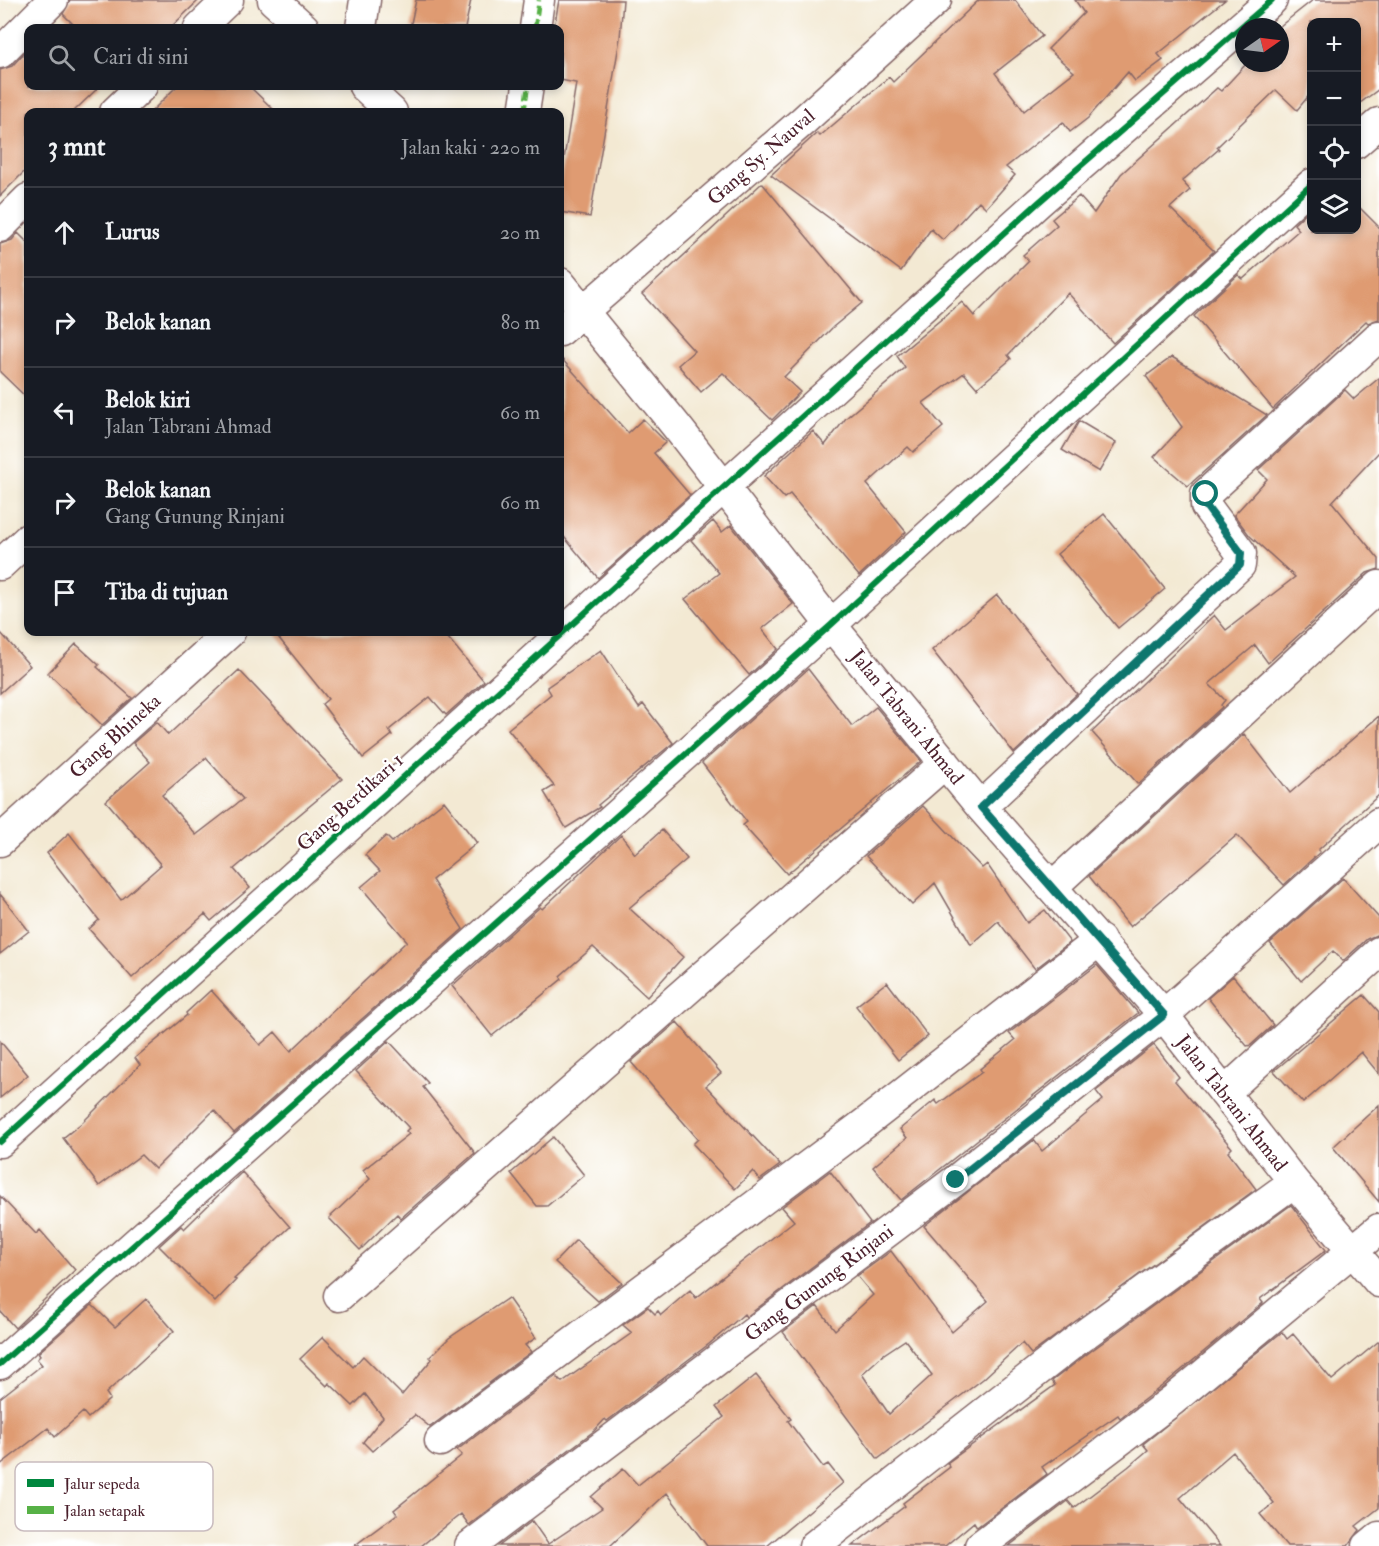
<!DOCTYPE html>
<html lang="id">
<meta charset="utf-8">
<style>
:root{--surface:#171b24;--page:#242831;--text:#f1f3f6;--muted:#9ea1a6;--line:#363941}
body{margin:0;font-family:"IM FELL Double Pica",serif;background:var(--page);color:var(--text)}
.controls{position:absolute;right:18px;top:18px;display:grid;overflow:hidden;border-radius:12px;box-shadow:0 3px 9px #0003}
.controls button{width:54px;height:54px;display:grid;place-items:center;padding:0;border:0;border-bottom:2px solid var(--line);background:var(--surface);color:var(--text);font:30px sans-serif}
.compass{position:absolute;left:1235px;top:18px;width:54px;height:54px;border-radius:50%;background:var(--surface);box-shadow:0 3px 9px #0003;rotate:76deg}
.stop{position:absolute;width:18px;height:18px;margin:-14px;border:4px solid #0f766e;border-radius:50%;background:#fff}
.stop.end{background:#0f766e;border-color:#fff;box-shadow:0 2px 6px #0008}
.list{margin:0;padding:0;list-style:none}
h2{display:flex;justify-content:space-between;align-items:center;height:78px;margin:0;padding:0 24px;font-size:26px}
h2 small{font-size:20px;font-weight:400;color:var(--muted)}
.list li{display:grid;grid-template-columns:39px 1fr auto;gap:18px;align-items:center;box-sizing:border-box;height:90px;padding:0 24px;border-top:2px solid var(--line)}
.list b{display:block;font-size:22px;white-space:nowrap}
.list p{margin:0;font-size:20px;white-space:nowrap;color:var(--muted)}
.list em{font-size:20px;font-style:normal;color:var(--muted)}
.icon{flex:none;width:33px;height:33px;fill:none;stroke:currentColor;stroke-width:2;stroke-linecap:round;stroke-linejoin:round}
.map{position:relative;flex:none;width:1379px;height:1546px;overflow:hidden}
.search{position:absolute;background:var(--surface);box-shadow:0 3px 9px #0003;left:24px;top:24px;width:540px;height:66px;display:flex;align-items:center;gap:15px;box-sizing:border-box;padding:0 21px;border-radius:12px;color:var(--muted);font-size:22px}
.panel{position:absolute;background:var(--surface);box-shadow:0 3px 9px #0003;left:24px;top:108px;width:540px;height:528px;border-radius:12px}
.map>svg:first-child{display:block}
.building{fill:#df9b72;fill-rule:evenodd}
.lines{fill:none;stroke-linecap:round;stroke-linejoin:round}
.street-casing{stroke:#856666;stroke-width:33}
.street{stroke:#fff;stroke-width:30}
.quiet{stroke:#57b146;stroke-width:4.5;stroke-dasharray:9 4.5;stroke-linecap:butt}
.cycleway-casing{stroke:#fff;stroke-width:10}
.cycleway{stroke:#00873e;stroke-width:6}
.route{stroke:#0f766e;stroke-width:8}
.labels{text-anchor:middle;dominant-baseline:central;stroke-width:4.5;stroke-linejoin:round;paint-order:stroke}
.street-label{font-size:20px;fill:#4a1f2b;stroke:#fff}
.key{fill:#fff;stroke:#c9bcbf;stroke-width:1.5}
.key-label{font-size:16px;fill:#4a1f2b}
</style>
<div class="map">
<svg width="1379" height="1546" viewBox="0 0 1379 1546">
<rect width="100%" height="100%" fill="#fff"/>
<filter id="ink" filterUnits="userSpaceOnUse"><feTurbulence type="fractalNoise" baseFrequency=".0167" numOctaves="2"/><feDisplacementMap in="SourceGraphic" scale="12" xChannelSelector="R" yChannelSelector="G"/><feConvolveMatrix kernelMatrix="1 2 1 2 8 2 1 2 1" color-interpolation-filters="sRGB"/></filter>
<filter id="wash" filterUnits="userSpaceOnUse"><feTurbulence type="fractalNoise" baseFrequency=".008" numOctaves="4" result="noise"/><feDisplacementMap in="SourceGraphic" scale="24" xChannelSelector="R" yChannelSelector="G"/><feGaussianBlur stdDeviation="1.35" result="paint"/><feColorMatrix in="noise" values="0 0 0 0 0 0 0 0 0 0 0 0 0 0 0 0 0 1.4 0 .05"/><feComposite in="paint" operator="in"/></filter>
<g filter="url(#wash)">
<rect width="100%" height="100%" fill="#f3e9d3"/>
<g id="blocks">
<path class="building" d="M70,0H199L170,28H77L63,14Z
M416,0H471L465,28H410Z
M559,0H623L620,38L590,217L560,212V184L576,83L560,80V28H554Z
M979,0H1015L1042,36L995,73L1024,111L1074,72L1048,49L1084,13L1075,0H1225L1158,54L1163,60L1135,81L1128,72L1088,118L1070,132L1063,122L1006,167L1015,175L986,208L979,201L943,240L931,229L901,271L771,175L817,133L820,136L889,77L893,82Z
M1313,0H1379V89L1360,103L1356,98V22H1311V93L1297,110L1276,90L1217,147L1219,149L1182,181L1190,190L1170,208L1214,251L1113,343L1068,293L1008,355L1011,359L977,388L964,373L923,403L943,427L913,452L908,447L867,484L906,532L859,576L790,494L784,498L764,476L813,431L825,445L846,418L905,368L897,356L962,302L974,316L1029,261L1023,255L1057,225L1052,219L1079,196L1094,213L1121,174L1217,88L1221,91L1247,63H1280V26Z
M25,52L28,56V86H100L73,112H28V168L0,196V70L12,66Z
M177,86H249L276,112H151Z
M762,183L862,303L833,327L784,377L800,392L772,420L723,373L701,392L678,365L694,351L642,294Z
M1356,204L1379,227V319L1368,323L1366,321L1273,409L1194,316L1238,275L1243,279L1299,230L1294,224L1311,208V230H1356Z
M18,233L28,243V399L0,372V244L12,240Z
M560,357L628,433L643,419L666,442L654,453L690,495L598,578L560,532Z
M1172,357L1267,415L1188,486L1154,457L1182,427L1146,376Z
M1379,378V452L1332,502L1379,559V569L1367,573L1268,663L1255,645L1209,684L1225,700L1221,705L1222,707L1138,784L1092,732L1214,615L1226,630L1295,577L1250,536L1234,515L1267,479L1258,470L1345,390L1354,399Z
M1079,421L1116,443L1099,472L1062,450Z
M1104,514L1165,589L1118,628L1057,554Z
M713,521L722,532L731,525L793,604L762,629L778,649L749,675L685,599L719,573L691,540Z
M997,595L1077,694L1014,753L932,650Z
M0,632L30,666L0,693Z
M274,632H443L484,681L446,715L430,697L389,730L392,735L363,758L322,704L328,699Z
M76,644L99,665L97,667L132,698L102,725L48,673Z
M601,650L639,708L643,704L673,743L598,805L600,807L566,828L544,792L554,786L508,729L551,694L547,687Z
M808,669L852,726L876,707L921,761L787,874L743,825L747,822L702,763Z
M239,670L342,779L234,869L250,888L211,921L205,914L132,978L89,929L99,920L47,853L69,833L121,900L161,865L106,801L150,762L133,743L157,722L168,735ZM206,758L243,799L196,835L162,795Z
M1379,716V795L1318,850L1320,852L1284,885L1237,835L1130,927L1089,876L1244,734L1290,793Z
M444,801L477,843L432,880L463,929L234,1133L214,1110L155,1169L141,1155L99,1186L63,1138L83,1122L140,1065L135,1058L187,1015L186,1013L211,990L260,1045L275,1032L291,1051L407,941L361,887L380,871L365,855L386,836L392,842Z
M923,806L982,868L987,864L1027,923L1045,910L1070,942L1035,969L998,921L971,945L935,883L912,905L866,856Z
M662,830L687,859L629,908L683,957L647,997L593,947L560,976L562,979L492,1036L452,986L531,915L540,907L542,909L621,835L635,854Z
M1343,878L1379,918V934L1367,939L1343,961L1333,951L1301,981L1270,943Z
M0,894L29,931L0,954Z
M1097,965L1138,1013L901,1200L873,1167L907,1138L900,1129L935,1100L938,1104L982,1072L980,1069L1015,1040L1009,1033Z
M1233,976L1273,1025L1251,1045L1247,1046L1208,998Z
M887,982L928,1036L898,1060L856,1006Z
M1364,995L1379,1012V1074L1361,1052L1303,1103L1274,1071Z
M677,1022L721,1073L706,1086L780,1165L760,1180L753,1171L735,1189L693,1144L698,1139L631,1062Z
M0,1041L28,1075L0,1098Z
M389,1041L428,1083L423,1087L475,1153L401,1218L397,1214L360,1250L329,1218L370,1179L363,1170L409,1134L406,1131L409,1128L356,1071Z
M1154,1045L1179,1077L1175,1081L1232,1148L1228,1152L1256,1189L1031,1354L1022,1343L983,1379L878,1459L783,1332L817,1306L835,1330L873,1295L857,1276L891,1251L952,1332L988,1301L924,1226L1034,1140L1042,1151L1103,1100L1096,1091ZM905,1340L932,1375L889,1414L862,1374L884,1354Z
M1379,1105V1202L1333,1147Z
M553,1137L584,1175L547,1206H537L511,1173Z
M830,1171L870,1223L746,1317L744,1314L709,1344L607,1421L605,1419L594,1431L469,1525L461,1514L421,1546H354L397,1514L394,1510L462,1455L457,1450L556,1376L562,1382L632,1333L623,1325L648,1307L655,1314L658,1311L661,1315L690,1290L696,1298L762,1246L794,1221L782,1207Z
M242,1172L290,1227L234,1279L236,1280L215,1302L159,1246L181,1226L184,1229Z
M0,1196L36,1234L40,1230L75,1270L15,1328L0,1311Z
M1291,1205L1326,1250L1260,1299L1263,1303L1162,1386L1120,1418L1118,1415L1042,1467L1047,1474L977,1527L974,1522L945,1546H852L905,1506L903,1503L950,1467L947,1463L1055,1385L1052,1381L1091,1351Z
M576,1240L622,1283L598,1301L555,1262Z
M508,1298L536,1338L525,1345L531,1352L430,1427L415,1415L372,1451L363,1442L383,1417L365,1394L353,1406L329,1383L327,1386L300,1359L323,1337L353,1367L363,1356L402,1395L432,1359L430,1357L449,1338Z
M146,1299L174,1331L106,1393L110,1399L88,1418L83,1412L55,1437L48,1428L0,1465V1398L42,1365L37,1359L40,1356L38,1353L92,1305L115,1327Z
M1282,1332L1287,1339L1293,1334L1332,1380L1379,1341V1508L1356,1526L1360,1530L1348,1546H1287L1260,1514L1274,1503L1233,1452L1180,1498L1220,1546H1009L1068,1501L1074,1508L1128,1467L1148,1450L1143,1444Z
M756,1375L791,1419L788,1421L823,1467L828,1464L843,1483L767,1546H707L667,1493L610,1546H499L532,1521L548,1544L602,1508L591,1497L623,1469L638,1485L724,1417L716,1407Z"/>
</g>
</g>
<g filter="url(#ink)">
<use href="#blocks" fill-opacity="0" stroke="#856666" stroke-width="1.5"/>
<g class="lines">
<g class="street-casing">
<path id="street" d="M273,0L304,28
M199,28L228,0
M361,28L365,0
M535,28L539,0
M0,53L53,0
M364,86L392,112
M115,112L142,86
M524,112L528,86
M1356,143L1379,123
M0,227L28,199
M560,283L677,427L831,625L981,807L1157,1007L1294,1182L1379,1282
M560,331L803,121L936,0
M0,565L28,539
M981,807L1240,565L1241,553L1206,506V494L1379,336
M0,841L230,632
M1052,887L1379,586
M1224,1093L1379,952
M0,1142L1039,202L1272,0
M339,1296L945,763
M0,1364L831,625L1312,184
M440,1441L868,1121L1100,940
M470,1546L956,1180L1164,1015L1379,823
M814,1546L1081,1337L1294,1182
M980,1546L1173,1400L1379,1229
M1368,1546L1379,1537"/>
</g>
<use href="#street" class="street"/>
<path class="quiet" d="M535,28L539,0
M524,112L528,86"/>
<g class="cycleway-casing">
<path id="cycleway" d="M0,1142L1039,202L1272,0
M0,1364L831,625L1312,184"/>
</g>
<use href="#cycleway" class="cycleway"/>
</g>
</g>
<g class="lines" filter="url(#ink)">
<path class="route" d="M956,1180L1164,1015L981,807L1240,565L1241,553L1206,506V494"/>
</g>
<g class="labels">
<g class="street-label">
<text transform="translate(761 157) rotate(-41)">Gang Sy. Nauval</text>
<text transform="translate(907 717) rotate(51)">Jalan Tabrani Ahmad</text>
<text transform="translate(115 736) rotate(-42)">Gang Bhineka</text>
<text transform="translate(350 802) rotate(-42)">Gang Berdikari 1</text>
<text transform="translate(1232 1103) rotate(52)">Jalan Tabrani Ahmad</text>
<text transform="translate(819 1283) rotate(-37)">Gang Gunung Rinjani</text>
</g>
</g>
<rect x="15" y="1462" width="198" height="69" rx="9" class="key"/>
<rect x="27" y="1479" width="27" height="8" fill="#00873e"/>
<rect x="27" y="1506" width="27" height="8" fill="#57b146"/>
<g class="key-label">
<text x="64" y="1489">Jalur sepeda</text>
<text x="64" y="1516">Jalan setapak</text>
</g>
</svg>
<div class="controls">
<button>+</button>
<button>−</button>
<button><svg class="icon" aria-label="locate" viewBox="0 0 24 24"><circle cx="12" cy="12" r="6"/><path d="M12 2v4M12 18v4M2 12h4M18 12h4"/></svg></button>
<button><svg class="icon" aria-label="layers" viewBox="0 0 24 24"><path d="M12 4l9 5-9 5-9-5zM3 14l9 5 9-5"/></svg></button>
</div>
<svg class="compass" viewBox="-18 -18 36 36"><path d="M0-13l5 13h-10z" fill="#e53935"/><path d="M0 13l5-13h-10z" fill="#9ea1a6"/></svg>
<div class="stop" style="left:1206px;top:494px"></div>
<div class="stop end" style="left:956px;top:1180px"></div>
<div class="search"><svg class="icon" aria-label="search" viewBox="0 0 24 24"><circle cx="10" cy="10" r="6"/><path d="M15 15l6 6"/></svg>Cari di sini</div>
<section class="panel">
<h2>3 mnt<small>Jalan kaki · 220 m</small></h2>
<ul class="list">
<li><svg class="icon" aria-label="ahead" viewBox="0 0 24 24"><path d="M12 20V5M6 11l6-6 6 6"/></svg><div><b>Lurus</b></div><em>20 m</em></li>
<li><svg class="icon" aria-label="right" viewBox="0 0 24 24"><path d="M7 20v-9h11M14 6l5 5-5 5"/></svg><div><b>Belok kanan</b></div><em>80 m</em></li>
<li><svg class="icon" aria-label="left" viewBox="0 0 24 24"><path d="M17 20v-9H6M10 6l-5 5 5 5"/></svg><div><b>Belok kiri</b><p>Jalan Tabrani Ahmad</p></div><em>60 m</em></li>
<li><svg class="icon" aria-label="right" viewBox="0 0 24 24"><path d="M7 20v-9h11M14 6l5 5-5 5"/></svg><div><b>Belok kanan</b><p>Gang Gunung Rinjani</p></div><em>60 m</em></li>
<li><svg class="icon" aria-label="arrive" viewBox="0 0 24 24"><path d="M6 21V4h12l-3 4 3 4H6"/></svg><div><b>Tiba di tujuan</b></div></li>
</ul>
</section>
</div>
